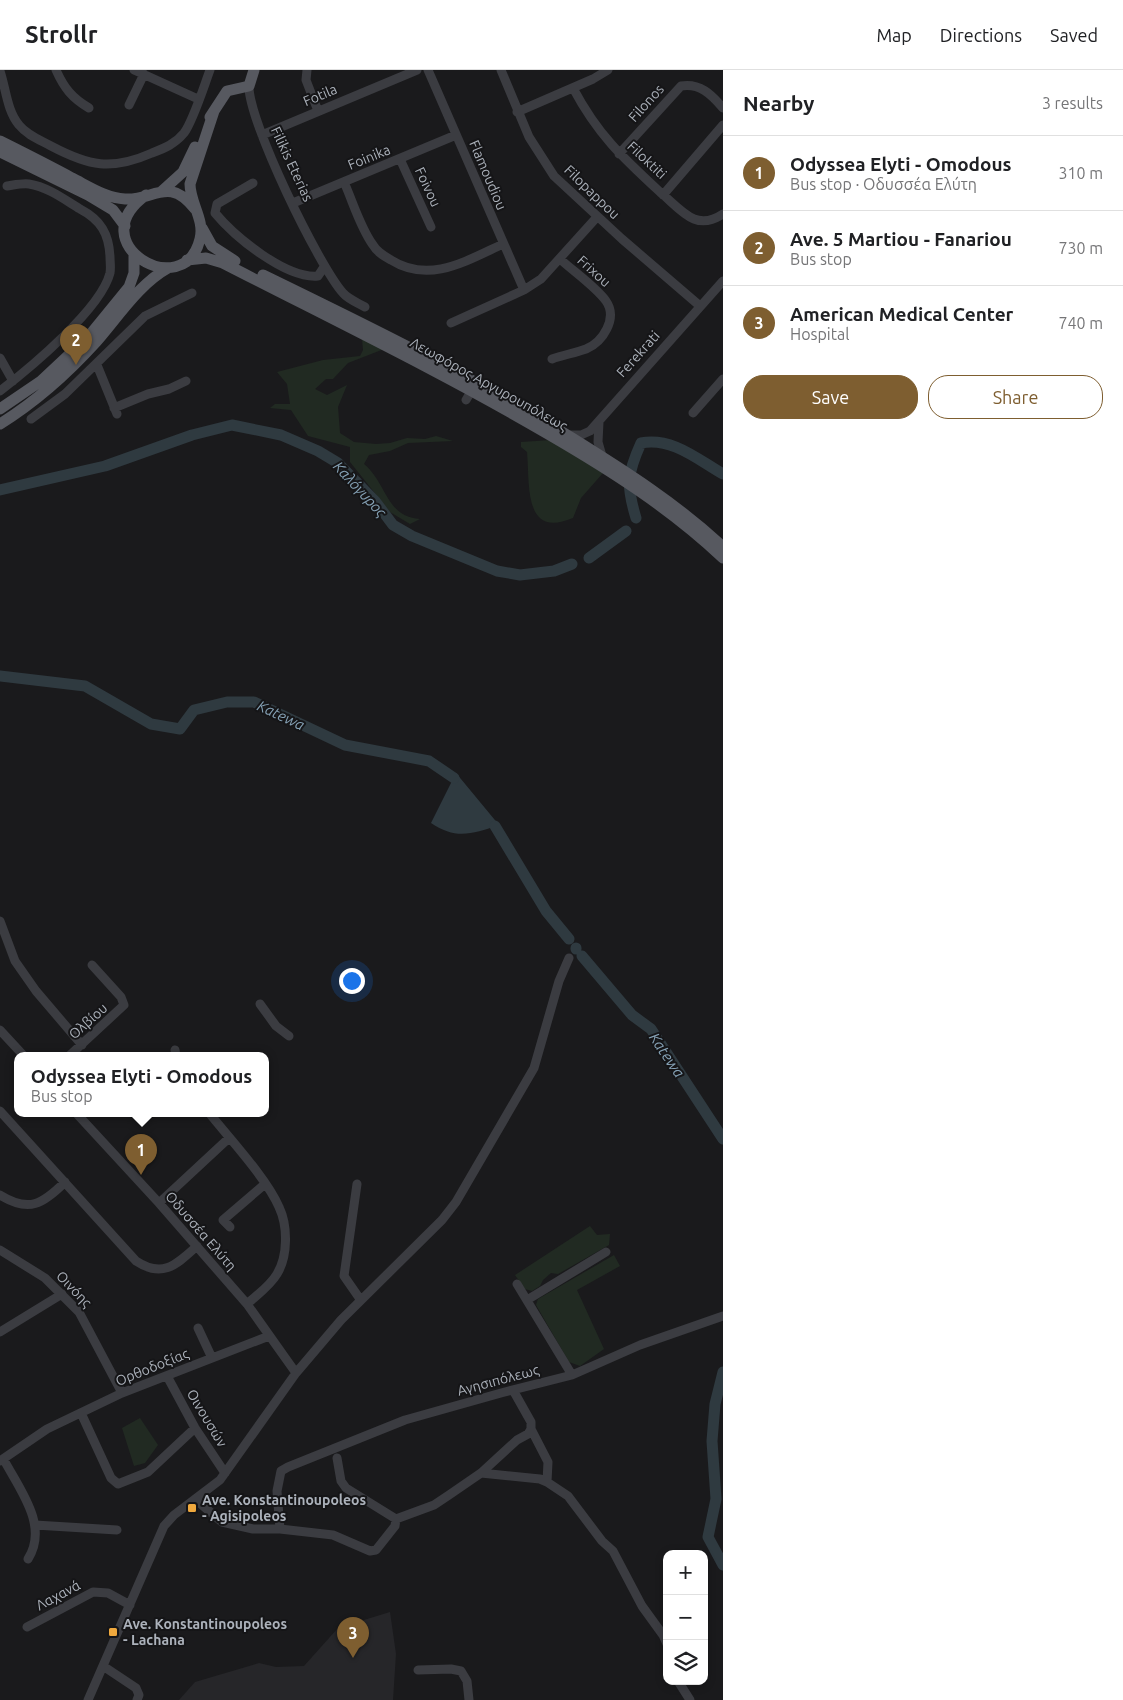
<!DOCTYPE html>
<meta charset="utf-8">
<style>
:root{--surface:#fff;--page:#f6f6f6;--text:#202124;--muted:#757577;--line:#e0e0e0;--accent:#7e5e30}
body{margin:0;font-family:Ubuntu,sans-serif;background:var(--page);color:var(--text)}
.controls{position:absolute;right:15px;bottom:15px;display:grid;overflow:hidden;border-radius:10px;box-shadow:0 2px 8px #0003}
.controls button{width:45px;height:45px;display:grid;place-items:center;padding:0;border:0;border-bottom:1px solid var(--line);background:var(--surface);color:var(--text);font:25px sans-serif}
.you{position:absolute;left:351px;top:910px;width:18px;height:18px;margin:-12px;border:4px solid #fff;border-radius:50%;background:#1a73e8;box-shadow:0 0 0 8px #1a73e833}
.badge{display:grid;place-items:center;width:32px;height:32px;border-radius:50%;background:var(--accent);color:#fff;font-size:16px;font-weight:700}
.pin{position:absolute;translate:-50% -41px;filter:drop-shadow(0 1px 2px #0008)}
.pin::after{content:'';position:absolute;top:26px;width:18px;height:15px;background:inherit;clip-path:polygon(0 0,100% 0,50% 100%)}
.popup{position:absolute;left:14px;top:982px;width:255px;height:65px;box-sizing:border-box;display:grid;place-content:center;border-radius:10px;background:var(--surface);filter:drop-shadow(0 1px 4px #0005);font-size:16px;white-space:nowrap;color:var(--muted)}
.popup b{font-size:19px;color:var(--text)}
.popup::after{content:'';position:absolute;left:50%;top:100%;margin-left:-10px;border:10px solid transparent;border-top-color:var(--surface)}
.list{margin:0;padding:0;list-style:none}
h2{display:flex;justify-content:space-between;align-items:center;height:65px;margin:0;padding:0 20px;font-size:21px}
h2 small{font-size:16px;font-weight:400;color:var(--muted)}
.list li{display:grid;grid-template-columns:32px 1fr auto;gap:15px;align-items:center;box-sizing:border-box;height:75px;padding:0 20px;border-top:1px solid var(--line)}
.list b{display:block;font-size:19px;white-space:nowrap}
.list p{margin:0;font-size:16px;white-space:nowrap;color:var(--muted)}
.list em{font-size:16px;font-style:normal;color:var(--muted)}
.actions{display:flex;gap:10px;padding:15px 20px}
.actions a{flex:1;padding:11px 0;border:1px solid var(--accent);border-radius:20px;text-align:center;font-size:18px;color:var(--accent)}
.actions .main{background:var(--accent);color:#fff}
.icon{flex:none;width:28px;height:28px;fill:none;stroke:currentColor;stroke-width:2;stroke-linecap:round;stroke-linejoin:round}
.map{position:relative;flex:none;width:723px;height:1630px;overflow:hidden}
header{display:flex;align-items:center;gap:30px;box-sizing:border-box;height:70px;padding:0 25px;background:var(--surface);border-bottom:1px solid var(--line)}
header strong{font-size:24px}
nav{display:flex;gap:28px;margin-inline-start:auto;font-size:18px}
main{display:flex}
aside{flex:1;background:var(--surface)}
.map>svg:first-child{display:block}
.built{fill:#262629}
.green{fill:#212a22}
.water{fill:#2f3a40}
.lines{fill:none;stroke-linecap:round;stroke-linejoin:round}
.river{stroke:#2f3a40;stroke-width:11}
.minor{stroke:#3b3c41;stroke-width:9}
.major{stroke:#575960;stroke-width:11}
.poi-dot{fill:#f0a93e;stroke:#151517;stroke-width:2}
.labels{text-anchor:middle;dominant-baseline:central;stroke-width:4;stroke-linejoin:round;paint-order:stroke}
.street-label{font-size:14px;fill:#acb2bb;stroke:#151517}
.poi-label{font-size:14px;font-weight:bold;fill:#acb2bb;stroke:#151517;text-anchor:start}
.water-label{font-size:15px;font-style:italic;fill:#85a1b5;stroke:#151517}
</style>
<header>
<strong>Strollr</strong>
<nav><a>Map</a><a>Directions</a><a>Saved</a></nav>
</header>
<main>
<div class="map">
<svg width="723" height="1630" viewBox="0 0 723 1630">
<rect width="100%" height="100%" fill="#1a1a1c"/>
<path class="built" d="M390,1542L396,1584L393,1630H179L195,1612L259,1593L276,1597L304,1596L338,1558Z"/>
<path class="green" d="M362,269L384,279L348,293L333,309H326L315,319L327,325L347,315L338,337L340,363L354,372L376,374L390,373L407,368L425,369L436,366L453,371L408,373L390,381L369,385L364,394C387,413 386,447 420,449L410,454L390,442L350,392V377L308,366L291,340L270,338L275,334H290L287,314L277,302L323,290L360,286L363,280Z
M551,370L603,403L581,428L573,448C523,469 530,415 527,382L521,377V372Z
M590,1156L597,1165L610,1164L609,1175L558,1204L551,1203L543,1210L540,1216L532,1221L525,1219L515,1205Z
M614,1185L620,1196L577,1220L604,1279L580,1296L569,1292L536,1235L538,1229Z
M140,1348L158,1375L145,1393L134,1396L122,1358Z"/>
<path class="water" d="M456,703L499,755C472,764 456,770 431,753Z"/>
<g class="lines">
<path class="river" d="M0,420L105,396L192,365L232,355L281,365L318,381L338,393L375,431L393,455L412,466L497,501L520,505L554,501L572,494
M636,448C626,415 627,404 641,373C672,367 697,389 723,404
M589,488L626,461
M0,606L85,616L151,654L180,659L194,640L227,632H254L345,675L429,691L454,708
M495,756L546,841L569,869
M576,878V879
M582,886L632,945L651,959L723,1069
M723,1302L715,1334L712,1371L716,1429L708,1467L723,1495"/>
<path class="minor" d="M56,0C64,18 72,28 89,38
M134,0L198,29
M307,0L306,10L318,41
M428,0L524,220
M501,0L529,67L554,106L622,169L700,236
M0,1C6,19 7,41 19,55C27,65 40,70 51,76C89,96 111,101 152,83C165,78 175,74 184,63C193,51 204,16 210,0
M249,16C248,51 319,196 343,223C348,229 358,233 365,237
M573,18C598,65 622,87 661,123C671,131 682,144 694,149C704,153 714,150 723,144
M129,35L144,4
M517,42L593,9L608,0
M262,65L417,0
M619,84L681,16C700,13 711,24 723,38
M400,89L431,157
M344,112C353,132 360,157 373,175C377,182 384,186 391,190C429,214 466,191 503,174
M253,113L217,134L215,143C235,167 286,209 318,206L324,197
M663,125L723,55
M293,133L456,65
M451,253L524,220L541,209L597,147
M0,288L13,311
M552,289C563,285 575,283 586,279C603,272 618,248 606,231C596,217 573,201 560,189
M97,295L117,344
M0,321C30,298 101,239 110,203C111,198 110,192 110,187C109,164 101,150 80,139C65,130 48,117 29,114C23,113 14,115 7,116
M466,330L472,320
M114,338L148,324L169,319L186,311
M693,343L723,309
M31,349L65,324L145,246L192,223
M599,352L598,372L602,386
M568,365H581L590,361L723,211
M0,851L15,891L36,921L82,975
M260,934L276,956L289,966
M0,960L24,986
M175,980L176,986
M69,986L124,935L121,927L92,895
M0,1041L136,1191C163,1209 177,1194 197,1176
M77,1044L159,1133L247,1234L296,1303
M210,1044C230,1069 267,1109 279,1137C288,1156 288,1186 277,1204C270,1216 257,1225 247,1234
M357,1114L344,1206L360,1229
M0,1125C29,1143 43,1134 65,1112
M159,1133L229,1068
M230,1157L223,1150L265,1114
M0,1180L45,1208L79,1242L122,1323
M517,1214L572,1305
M527,1230L606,1182
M198,1258L212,1288
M0,1262L62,1224
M167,1306L195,1358L225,1403
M81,1343L111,1408L118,1414L148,1402L195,1358
M531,1359L548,1392L547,1412
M4,1390C20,1420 49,1456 28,1489
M0,1391L47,1359L122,1323L269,1266
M481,1403L540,1409L547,1412L568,1426L602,1471L613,1481L642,1536L663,1565L667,1574
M195,1429L222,1452L253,1459H280L333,1465L370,1481L376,1480L395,1456L396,1449L346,1418L341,1411L337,1388
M396,1449L434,1435L449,1425L481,1403L517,1370L528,1364L531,1359V1352L513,1320
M35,1455L117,1460
M280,1459L277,1421L281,1401L288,1397L405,1350L501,1323L572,1305L640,1275L723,1246
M27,1557L93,1522L108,1523L130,1535
M103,1596L136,1618L139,1625L137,1630
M418,1600L451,1599L461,1601L467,1611L469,1630
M678,1611L690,1630
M88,1630L164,1456L174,1445L220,1410L296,1303L341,1250L442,1150L456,1132L534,998L559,911L569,888"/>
<path class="major" d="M210,47L227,21L249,16L254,0
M0,71C24,83 48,95 72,108C88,116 106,128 125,129C153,131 169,105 195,139
M0,82L88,125L113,140L125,156
M162,121L183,102L195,77
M146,125C79,173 184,235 200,169C205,150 190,133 190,114L214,41
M202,158L212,176L235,191
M187,190L206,188L223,193C332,249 442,302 548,364C610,400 670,438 723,488
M263,205C368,256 472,307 572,368C625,401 677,434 723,477
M0,339L41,311L89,266L129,217L134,203V185
M0,354C37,331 67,304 96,272C118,247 139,214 168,198"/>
</g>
<g class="poi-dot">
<rect x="187" y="1433" width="10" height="10" rx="2.5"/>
<rect x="108" y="1557" width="10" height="10" rx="2.5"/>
</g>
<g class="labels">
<g class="street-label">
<text transform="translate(320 25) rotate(-23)">Fotila</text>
<text transform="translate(646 33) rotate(-48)">Filonos</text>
<text transform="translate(369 87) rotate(-22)">Foinika</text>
<text transform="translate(647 90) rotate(43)">Filoktiti</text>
<text transform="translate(292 94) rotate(65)">Filikis Eterias</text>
<text transform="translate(488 105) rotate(67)">Flamoudiou</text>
<text transform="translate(428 117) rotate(65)">Foivou</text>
<text transform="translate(592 122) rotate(44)">Filopappou</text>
<text transform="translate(594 201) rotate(42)">Frixou</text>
<text transform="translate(638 284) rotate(-48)">Ferekrati</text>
<text transform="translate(489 314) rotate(29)">Λεωφόρος Αργυρουπόλεως</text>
<text transform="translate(88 951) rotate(-42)">Ολβίου</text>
<text transform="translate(201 1161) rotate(49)">Οδυσσέα Ελύτη</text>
<text transform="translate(74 1219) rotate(46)">Οινόης</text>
<text transform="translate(152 1297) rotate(-22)">Ορθοδοξίας</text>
<text transform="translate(498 1310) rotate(-15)">Αγησιπόλεως</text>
<text transform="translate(207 1348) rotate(59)">Οινουσών</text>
<text transform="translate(58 1525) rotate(-28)">Λαχανά</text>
</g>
<g class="poi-label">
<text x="202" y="1430">Ave. Konstantinoupoleos<tspan x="202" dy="16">- Agisipoleos</tspan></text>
<text x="123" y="1554">Ave. Konstantinoupoleos<tspan x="123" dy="16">- Lachana</tspan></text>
</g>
<g class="water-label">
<text transform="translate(360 419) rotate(47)">Καλόγυρος</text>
<text transform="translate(281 645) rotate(25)">Katewa</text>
<text transform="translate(667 985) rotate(56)">Katewa</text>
</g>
</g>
</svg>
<div class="controls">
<button>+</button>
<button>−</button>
<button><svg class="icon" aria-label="layers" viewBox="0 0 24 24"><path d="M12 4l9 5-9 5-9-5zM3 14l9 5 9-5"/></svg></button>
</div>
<div class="you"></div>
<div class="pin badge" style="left:141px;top:1105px">1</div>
<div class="popup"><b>Odyssea Elyti - Omodous</b>Bus stop</div>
<div class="pin badge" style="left:76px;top:295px">2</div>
<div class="pin badge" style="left:353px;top:1588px">3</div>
</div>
<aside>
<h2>Nearby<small>3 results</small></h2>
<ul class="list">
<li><span class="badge">1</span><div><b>Odyssea Elyti - Omodous</b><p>Bus stop · Οδυσσέα Ελύτη</p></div><em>310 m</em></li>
<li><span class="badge">2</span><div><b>Ave. 5 Martiou - Fanariou</b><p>Bus stop</p></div><em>730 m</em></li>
<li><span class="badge">3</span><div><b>American Medical Center</b><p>Hospital</p></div><em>740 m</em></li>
</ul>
<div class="actions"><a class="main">Save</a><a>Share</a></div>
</aside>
</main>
